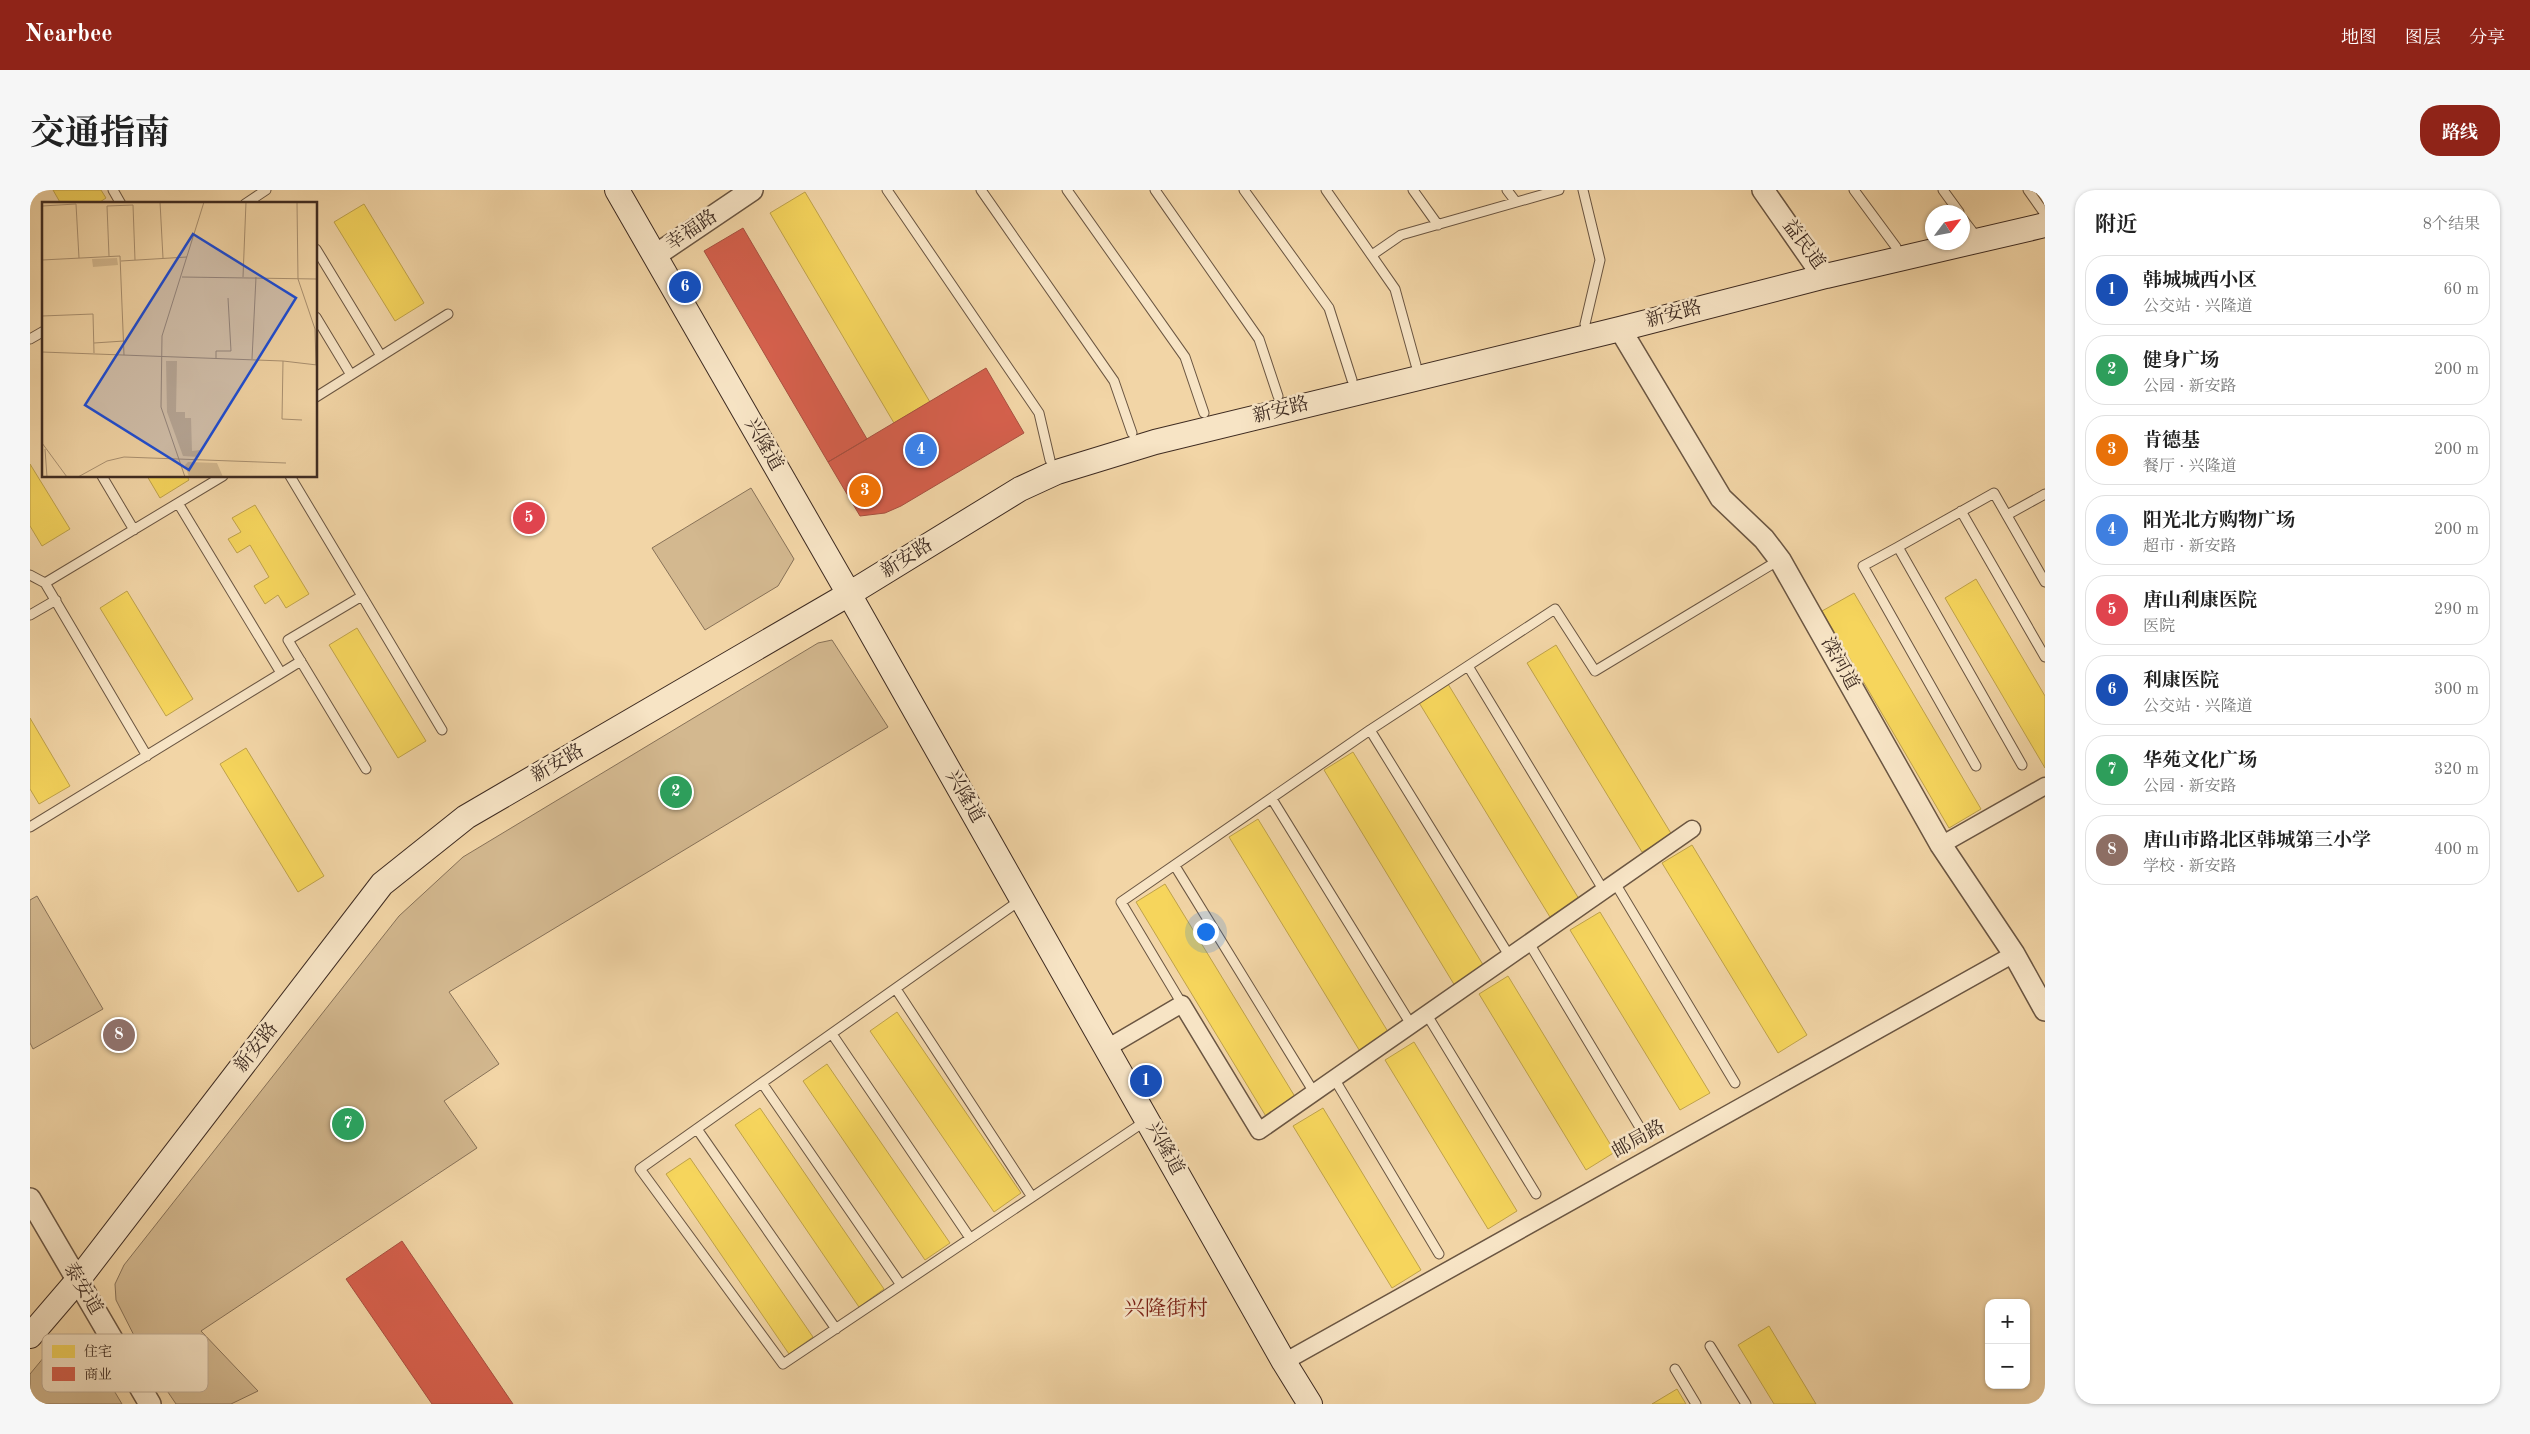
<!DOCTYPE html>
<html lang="zh">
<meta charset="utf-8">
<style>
:root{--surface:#fff;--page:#f6f6f6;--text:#222;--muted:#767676;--line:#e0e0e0;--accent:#8f2418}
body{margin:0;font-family:"Old Standard TT","Noto Serif SC",serif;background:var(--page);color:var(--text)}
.controls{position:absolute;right:15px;bottom:15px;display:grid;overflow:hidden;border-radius:10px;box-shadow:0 1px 4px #0004}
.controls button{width:45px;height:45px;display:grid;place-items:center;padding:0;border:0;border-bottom:1px solid var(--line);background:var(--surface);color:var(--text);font:25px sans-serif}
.compass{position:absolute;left:1895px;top:15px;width:45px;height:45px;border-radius:50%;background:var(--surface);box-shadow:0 1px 4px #0004;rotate:58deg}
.you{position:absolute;left:1175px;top:741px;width:18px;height:18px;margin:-12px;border:4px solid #fff;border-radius:50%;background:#1a73e8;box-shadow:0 0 0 8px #1a73e833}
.badge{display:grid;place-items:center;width:32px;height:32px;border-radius:50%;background:var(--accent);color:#fff;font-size:16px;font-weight:700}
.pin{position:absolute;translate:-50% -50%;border:2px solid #fff;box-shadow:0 1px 5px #0006}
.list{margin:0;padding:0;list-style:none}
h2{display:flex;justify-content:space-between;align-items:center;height:65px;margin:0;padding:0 20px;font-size:21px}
h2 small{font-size:16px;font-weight:400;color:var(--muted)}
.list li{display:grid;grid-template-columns:32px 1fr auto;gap:15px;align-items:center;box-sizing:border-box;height:70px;margin:0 10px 10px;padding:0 10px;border:1px solid var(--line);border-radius:20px}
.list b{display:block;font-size:19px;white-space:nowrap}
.list p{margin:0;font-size:16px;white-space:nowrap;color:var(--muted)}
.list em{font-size:16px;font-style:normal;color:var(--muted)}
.map{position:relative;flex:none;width:2015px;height:1214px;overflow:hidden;border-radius:20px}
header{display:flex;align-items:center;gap:30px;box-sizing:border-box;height:70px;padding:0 25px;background:var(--accent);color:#fff}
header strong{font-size:24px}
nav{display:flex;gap:28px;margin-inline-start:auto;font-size:18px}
.intro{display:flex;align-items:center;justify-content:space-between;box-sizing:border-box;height:120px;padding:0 30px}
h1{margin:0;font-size:35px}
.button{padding:12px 22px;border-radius:20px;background:var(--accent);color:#fff;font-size:18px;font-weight:700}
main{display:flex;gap:30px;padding:0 30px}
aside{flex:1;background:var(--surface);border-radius:20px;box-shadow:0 1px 4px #0004}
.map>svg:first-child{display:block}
.green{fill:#d3b88f;stroke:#887258}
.homes{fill:#f6d55c;stroke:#bfa24a}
.shops{fill:#d6604d;stroke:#a85040}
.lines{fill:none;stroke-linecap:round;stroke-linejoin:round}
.service-casing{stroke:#6b5642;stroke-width:11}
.minor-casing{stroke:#6b5642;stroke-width:19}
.tertiary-casing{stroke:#6b5642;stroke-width:24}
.secondary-casing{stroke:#3e2b21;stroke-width:26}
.service{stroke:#f7e4c5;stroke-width:9}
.minor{stroke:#f7e4c5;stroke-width:16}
.tertiary{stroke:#f7e4c5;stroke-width:21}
.secondary{stroke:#f7e4c5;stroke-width:24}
.labels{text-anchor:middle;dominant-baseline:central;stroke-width:5;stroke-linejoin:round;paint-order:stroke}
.street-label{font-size:19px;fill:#3e2b21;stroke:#f7e4c5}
.quarter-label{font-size:21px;fill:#7a1f14;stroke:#f7e4c5}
.inset-road{fill:none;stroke:#aa9171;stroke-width:1}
.view{fill:#1d4ed8;fill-opacity:0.15;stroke:#1d4ed8;stroke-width:2.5}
.inset-edge{fill:none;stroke:#3e2b21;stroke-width:2.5}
.key{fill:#f7e4c5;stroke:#c0ac94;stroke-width:1}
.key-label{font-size:14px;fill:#3e2b21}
</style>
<header>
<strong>Nearbee</strong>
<nav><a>地图</a><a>图层</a><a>分享</a></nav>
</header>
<div class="intro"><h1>交通指南</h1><a class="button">路线</a></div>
<main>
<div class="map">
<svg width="2015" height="1214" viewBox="0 0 2015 1214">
<rect width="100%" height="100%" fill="#f2d5a6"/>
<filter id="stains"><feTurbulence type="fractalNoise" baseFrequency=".004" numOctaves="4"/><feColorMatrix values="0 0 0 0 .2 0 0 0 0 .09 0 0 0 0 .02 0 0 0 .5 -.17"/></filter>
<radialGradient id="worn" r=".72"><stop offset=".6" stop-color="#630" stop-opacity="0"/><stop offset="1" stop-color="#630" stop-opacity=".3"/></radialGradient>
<path class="green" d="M721,298L764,369L748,396L675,440L622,358Z
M802,450L858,537L419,802L469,874L414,911L447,958L171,1141L228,1201L201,1214H146L117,1171L86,1110L85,1094L94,1075L369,726L433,667L788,453Z
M7,706L73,819L3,859L0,853V710Z
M24,1155L47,1157L64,1167L92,1214H0V1184Z"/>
<path class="homes" d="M23,0H71L76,8L67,14H31Z
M775,2L900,212L864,233L740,23Z
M334,14L394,113L365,131L304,32Z
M0,274L40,339L12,356L0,336Z
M117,286H157L159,290L130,308Z
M225,315L279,404L256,418L248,405L235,414L224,396L239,387L220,355L207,363L198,349L211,342L202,328Z
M1946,389L2015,506V578L1915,408Z
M97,401L163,509L136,526L70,418Z
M1824,403L1951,619L1919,638L1792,421Z
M327,438L396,551L368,568L299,455Z
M1526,455L1642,645L1612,662L1497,473Z
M1418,494L1549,709L1520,727L1388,511Z
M0,528L40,596L9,614L0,599Z
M216,558L294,686L268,702L190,574Z
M1323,562L1455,778L1425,796L1294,580Z
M1228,629L1360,845L1331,863L1199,647Z
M1662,655L1777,845L1748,863L1632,673Z
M1135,694L1267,910L1237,928L1106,712Z
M1570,722L1680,903L1650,920L1540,740Z
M1478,786L1585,962L1556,980L1449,804Z
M867,822L991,1003L964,1022L840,841Z
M1384,852L1487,1021L1458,1039L1355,870Z
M797,874L920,1053L895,1070L773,891Z
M730,918L854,1099L829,1117L705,935Z
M1293,918L1391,1080L1362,1098L1263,936Z
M660,968L783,1147L759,1164L636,984Z
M1739,1136L1786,1214H1744L1708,1155Z
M1647,1199L1656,1214H1622Z"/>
<path class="shops" d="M713,38L837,249L798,272L674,61Z
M956,178L994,243L871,316L855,323L830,326L798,272Z
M372,1051L483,1214H402L316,1089Z"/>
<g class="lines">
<g class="service-casing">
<path id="service" d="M83,0L91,14
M857,0L1009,223L1020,270
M951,0L1084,191L1102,243
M1037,0L1155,167L1174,223
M1125,0L1229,149L1248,206
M1214,0L1299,118L1322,190
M1296,0L1365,99L1386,175
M1383,0L1408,35
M1477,0L1486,12
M1553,0L1570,70L1555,134
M1824,0L1866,57
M1913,0L1929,22
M1998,0L2015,24
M215,14L236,0
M1932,28L1942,41
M286,59L351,166
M1342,65L1371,45L1529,0
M286,127L321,185
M0,149L14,141
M286,207L418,124
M72,286L104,340
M260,286L332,406L258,450L336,579
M148,313L251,483
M1931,321L2015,467
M1977,325L2015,304
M1868,357L1833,376L1946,576
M0,385L15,393
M332,406L412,540
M0,425L26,410
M1438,476L1574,701
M1340,540L1480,767
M117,566L15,393L193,286
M1992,575L1868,357L1964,303L2015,392
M1242,609L1382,836
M0,637L271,471
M1145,676L1285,904
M1585,693L1705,893
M992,709L610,979L753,1174L1117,930
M1499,753L1612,941
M866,799L1002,1007
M1152,814L1091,712L1340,540L1525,419L1565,481L1749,370
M1397,825L1506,1004
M802,844L940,1048
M1305,890L1409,1064
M732,893L871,1095
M667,939L806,1139
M1680,1156L1716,1214
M1645,1179L1666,1214"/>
</g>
<g class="minor-casing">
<path id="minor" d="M1911,655L2015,596
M1077,858L1152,814L1229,941L1662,639
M1254,1172L1984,764"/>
</g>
<g class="tertiary-casing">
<path id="tertiary" d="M1733,0L1786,76L1796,86
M626,65L722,0
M1590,139L1691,308L1734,349L1750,370L1911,655L1984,764L2015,820
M0,1009L120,1214"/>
</g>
<g class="secondary-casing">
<path id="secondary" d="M587,0L819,404L1254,1172L1280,1214
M0,1146L48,1090L352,694L436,627L819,404L990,299L1027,282L1125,252L1590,139L1796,86L2015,35"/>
</g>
<use href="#service" class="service"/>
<use href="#minor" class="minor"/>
<use href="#tertiary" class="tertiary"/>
<use href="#secondary" class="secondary"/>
</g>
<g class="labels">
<g class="street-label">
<text transform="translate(662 41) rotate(-34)">幸福路</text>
<text transform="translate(1773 55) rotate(53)">益民道</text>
<text transform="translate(1644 125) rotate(-15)">新安路</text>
<text transform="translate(1251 221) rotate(-14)">新安路</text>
<text transform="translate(733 255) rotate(60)">兴隆道</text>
<text transform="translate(877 369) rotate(-32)">新安路</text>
<text transform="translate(1809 474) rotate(61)">滦河道</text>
<text transform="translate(528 574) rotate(-30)">新安路</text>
<text transform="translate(934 607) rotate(60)">兴隆道</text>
<text transform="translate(227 858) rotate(-52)">新安路</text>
<text transform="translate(1609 950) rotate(-29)">邮局路</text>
<text transform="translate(1134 959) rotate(61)">兴隆道</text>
<text transform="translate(52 1099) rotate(59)">泰安道</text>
</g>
<g class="quarter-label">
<text x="1136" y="1119">兴隆街村</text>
</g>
</g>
<g transform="translate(12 12)">
<rect width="275" height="275" fill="#f2d5a6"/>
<path d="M75,56L76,63L51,65L50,57ZM124,159H135L134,210H143V216H149L150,249L158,248L157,255L141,254L125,210ZM146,260L175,261L181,275H147L143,263Z" fill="#d3b88f"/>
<path class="inset-road" d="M118,0L121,56M255,0L256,77L273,127L274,163M0,4L34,2L37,56M67,54L65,4L91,3L93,58M0,58L78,54L82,153M79,59L145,55M140,75L275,77M201,75L204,0M0,114L51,112L52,151M52,141L82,139M0,150L241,159L275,163M174,156V149H189L186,96M210,157L214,75M241,159L240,217L260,218M0,241L25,275M3,247L5,275M36,275L65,259L82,255L244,261M143,275L119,205L120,134L162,0"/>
<path class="view" d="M151,32L254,96L147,268L43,203Z"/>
<rect width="275" height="275" class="inset-edge"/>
</g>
<rect x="12" y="1144" width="166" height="58" rx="8" class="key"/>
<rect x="22" y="1155" width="23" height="13" fill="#f6d55c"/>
<rect x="22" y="1177" width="23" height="14" fill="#d6604d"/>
<g class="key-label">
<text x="54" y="1166">住宅</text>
<text x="54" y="1189">商业</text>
</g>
<rect width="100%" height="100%" filter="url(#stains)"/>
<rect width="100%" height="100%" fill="url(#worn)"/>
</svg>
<div class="controls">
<button>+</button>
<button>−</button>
</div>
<svg class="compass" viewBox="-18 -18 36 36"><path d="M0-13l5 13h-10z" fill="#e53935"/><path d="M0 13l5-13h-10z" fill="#767676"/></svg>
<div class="you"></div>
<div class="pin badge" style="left:1116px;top:891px;background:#1a4fb4">1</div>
<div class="pin badge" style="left:646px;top:602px;background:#2e9e5b">2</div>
<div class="pin badge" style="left:835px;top:301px;background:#e8710a">3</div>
<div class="pin badge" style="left:891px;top:260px;background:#3f7fe0">4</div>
<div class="pin badge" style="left:499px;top:328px;background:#e0444e">5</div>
<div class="pin badge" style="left:655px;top:97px;background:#1a4fb4">6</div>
<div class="pin badge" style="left:318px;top:934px;background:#2e9e5b">7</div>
<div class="pin badge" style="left:89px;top:845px;background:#8d6e63">8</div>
</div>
<aside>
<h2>附近<small>8个结果</small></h2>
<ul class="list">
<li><span class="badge" style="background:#1a4fb4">1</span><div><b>韩城城西小区</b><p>公交站 · 兴隆道</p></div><em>60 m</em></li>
<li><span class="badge" style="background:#2e9e5b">2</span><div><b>健身广场</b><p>公园 · 新安路</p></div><em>200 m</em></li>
<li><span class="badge" style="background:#e8710a">3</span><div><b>肯德基</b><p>餐厅 · 兴隆道</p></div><em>200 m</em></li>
<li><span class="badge" style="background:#3f7fe0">4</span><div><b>阳光北方购物广场</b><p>超市 · 新安路</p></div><em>200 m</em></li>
<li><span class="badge" style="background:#e0444e">5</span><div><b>唐山利康医院</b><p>医院</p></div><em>290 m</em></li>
<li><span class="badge" style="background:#1a4fb4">6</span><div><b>利康医院</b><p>公交站 · 兴隆道</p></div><em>300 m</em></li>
<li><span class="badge" style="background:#2e9e5b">7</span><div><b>华苑文化广场</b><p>公园 · 新安路</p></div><em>320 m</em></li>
<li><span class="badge" style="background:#8d6e63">8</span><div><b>唐山市路北区韩城第三小学</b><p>学校 · 新安路</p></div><em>400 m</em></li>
</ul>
</aside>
</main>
